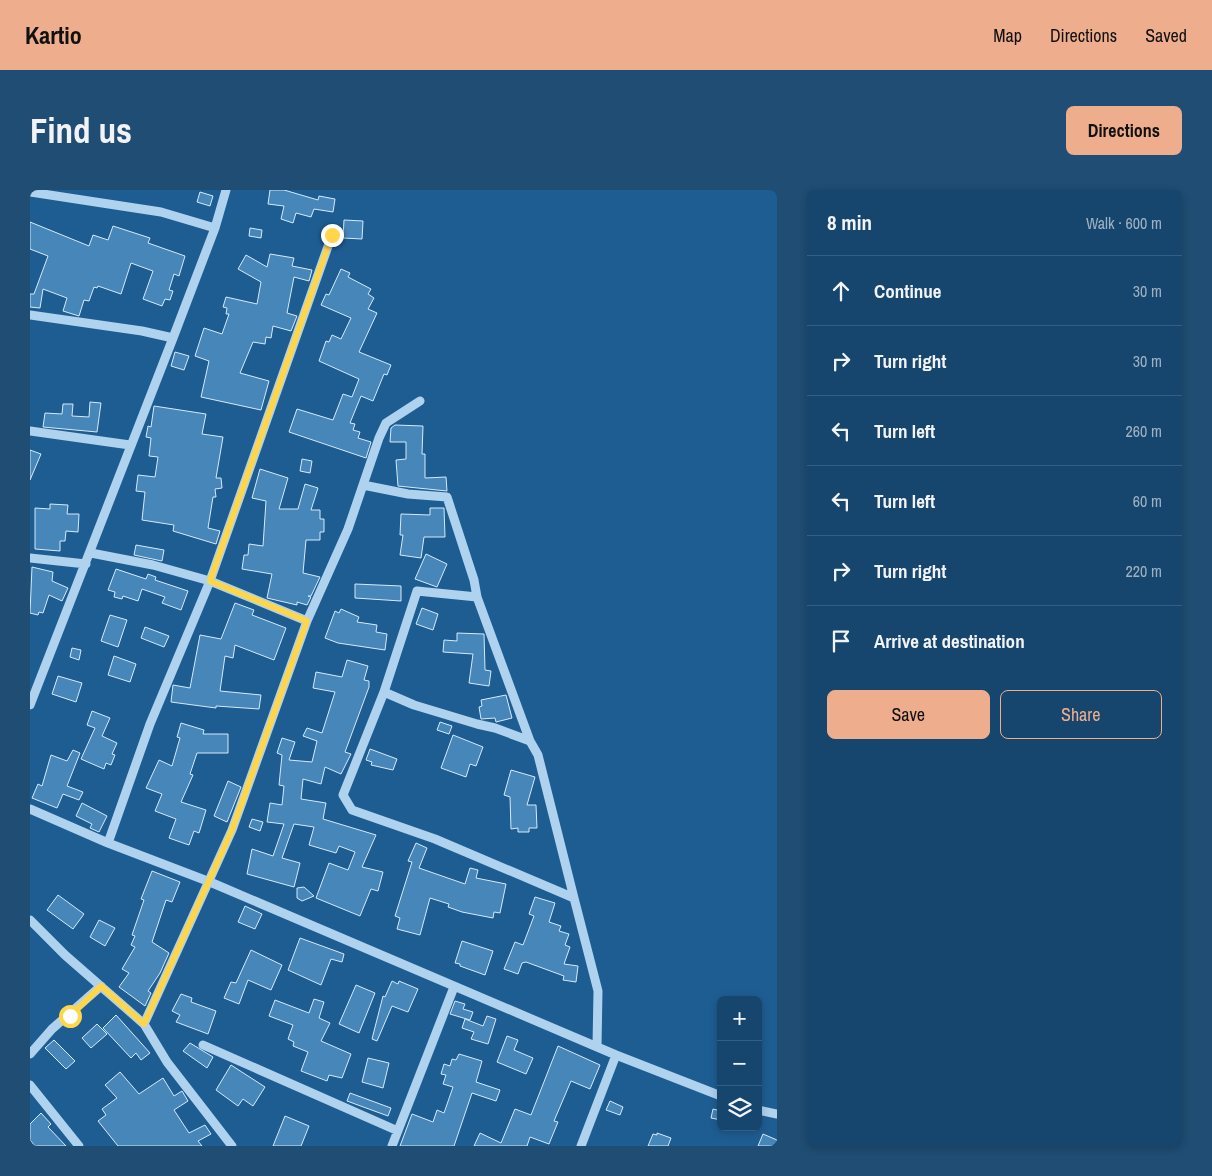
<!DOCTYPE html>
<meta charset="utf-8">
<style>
:root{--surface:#16466e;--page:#1f4d73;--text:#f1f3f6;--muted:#9eb1c2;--line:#355e81;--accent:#eead8d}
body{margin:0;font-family:"Archivo Narrow",sans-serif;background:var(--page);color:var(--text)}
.controls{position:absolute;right:15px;bottom:15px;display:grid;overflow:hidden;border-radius:8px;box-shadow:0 2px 8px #0003}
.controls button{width:45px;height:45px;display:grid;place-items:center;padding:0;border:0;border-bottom:1px solid var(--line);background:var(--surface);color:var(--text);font:25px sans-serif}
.stop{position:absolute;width:15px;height:15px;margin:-11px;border:4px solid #ffd54a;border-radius:50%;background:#fff}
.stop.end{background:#ffd54a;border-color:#fff;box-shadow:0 1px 5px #0008}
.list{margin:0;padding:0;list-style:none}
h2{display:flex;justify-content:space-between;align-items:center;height:65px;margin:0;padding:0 20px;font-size:21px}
h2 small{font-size:16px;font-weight:400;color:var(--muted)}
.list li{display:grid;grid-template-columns:32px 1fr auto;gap:15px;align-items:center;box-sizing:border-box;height:70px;padding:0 20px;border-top:1px solid var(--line)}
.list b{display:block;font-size:19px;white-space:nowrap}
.list em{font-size:16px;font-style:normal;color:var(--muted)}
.actions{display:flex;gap:10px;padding:15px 20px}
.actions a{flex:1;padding:11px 0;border:1px solid var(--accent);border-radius:8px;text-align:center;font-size:18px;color:var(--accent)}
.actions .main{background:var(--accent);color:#111}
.icon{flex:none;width:28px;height:28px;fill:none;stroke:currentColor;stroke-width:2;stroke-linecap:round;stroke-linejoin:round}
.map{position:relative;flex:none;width:747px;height:956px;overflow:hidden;border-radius:8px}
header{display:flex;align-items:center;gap:30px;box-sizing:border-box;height:70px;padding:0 25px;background:var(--accent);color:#111}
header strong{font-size:24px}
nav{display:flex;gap:28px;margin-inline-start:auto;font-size:18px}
.intro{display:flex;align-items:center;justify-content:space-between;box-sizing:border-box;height:120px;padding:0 30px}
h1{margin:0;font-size:35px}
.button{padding:12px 22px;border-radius:8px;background:var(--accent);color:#111;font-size:18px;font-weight:700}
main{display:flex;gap:30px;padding:0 30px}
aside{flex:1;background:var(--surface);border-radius:8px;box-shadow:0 2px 8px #0003}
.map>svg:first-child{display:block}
.building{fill:#4686b9;stroke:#d5eafa}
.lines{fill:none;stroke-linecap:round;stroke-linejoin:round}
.minor{stroke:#afd2ee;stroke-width:9}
.route{stroke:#ffd54a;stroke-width:6}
</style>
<header>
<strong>Kartio</strong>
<nav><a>Map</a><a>Directions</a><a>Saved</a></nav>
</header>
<div class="intro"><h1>Find us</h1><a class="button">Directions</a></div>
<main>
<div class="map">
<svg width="747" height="956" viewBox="0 0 747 956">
<rect width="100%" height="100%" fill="#1e5d92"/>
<path class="building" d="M240,0H254L288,10L289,6L305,9L303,22L284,19L281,27L266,23L263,33L251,29L254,16L238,14Z
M170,2L183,6L180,16L167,12Z
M314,30L333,31L332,49L313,48Z
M0,32L59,56L63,45L78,50L83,36L120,48L118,53L155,66L149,86L144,84L139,100L143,101L140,110L135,109L132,116L113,109L123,81L101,73L91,104L68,96L67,98L64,97L59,111L54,110L49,126L33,121L37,108L13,99L10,118L0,117V104H4L18,66L0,59Z
M220,38L232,40L231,48L219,46Z
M240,64L264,68L262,76L282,80L279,91L264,87L257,123L267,126L261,141L243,136L241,148L236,147L235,154L223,152L210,183L239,191L231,220L171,207L179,171L165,166L174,138L192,144L199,124H196L197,118L193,117L196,107L227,114L231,92L208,79L216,65L237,77Z
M311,79L320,83L318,87L341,99L338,104L344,108L338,119L347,123L329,162L361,175L357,185L354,184L343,211L331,206L320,233L325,234L323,240L330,242L328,248L341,252L336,268L259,242L267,219L303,230L313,204L322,207L329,189L289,171L296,151L299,152L302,145L311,149L321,128L291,115L296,104L299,105Z
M145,162L159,166L154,180L141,176Z
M60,212L71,213L67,242L13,237L15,223L32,224L33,214H43L42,226L59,227Z
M124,216L176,224L172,244L193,247L186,288H191L192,298L185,299L186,307H183L178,338L190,341L186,354L143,341L144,335L112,330L115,302L106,301L108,285L125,287L128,267L119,266L121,248L116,247L118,236L121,237Z
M365,235L393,236L392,264H395V288L416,287L417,301L368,296L366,270L376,269V252H360L361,238Z
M0,260L11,264L0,290Z
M272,269L282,271L280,283L270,281Z
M230,279L258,288L249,319H268L275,294L288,298L281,320H290V329H294V342H290V350H276L273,383L290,387L281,406H278L281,407L277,415L267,412V415L237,408L242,384L212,379L214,365H218L219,354L233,356L236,311L222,308Z
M20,314L38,315L37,324H49L48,342L36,341L35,351H30V361L5,359V318L20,319Z
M400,318H414L415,347H394L391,368L370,365L373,345H370L371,324L400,325Z
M106,355L134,360L132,371L104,365Z
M396,364L417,374L407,397L385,389Z
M2,377L23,382L22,391L38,398L32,411L19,405L13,423L9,422L8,425L0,423Z
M86,379L116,389L118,384L126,387L125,390L158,401L151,420L132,413L135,407L112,399L108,411L93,406L92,409L84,407L85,402L78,400Z
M325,394L371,396V411L325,408Z
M205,413L224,420L222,425L256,438L244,470L205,455L203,468L195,466L190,501L231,505L229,519L186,516V518L141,512L143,495L160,498L170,445L191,449Z
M392,418L408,424L403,440L386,434Z
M311,419L329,427L327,432L347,435L346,442L357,444L355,460L308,453L295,448L305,421L309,423Z
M80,425L97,430L88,457L71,451Z
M115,437L139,446L134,457L111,448Z
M427,443L454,444L455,480L461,481L459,496L439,493L443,464L413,462L414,450L427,451Z
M42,458L51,460L49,470L40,467Z
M84,466L106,474L100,492L78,485Z
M317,470L338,476L334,490L339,491V497L315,562L321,564L311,584L295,577L291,594L273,589L271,609L296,613L293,629L346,645L332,677L353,682L348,701L341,699L330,726L286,708L299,673L318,680L325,662L309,656L306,663L279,655L284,637L264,634L252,668L270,673L264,697L217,684L222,659L243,666L254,634L237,632L240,613L252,615L254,596L249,595L252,565L247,563L252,548L265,552L259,570L282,572L287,551L273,546L277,538L292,543L305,502L283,498L286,482L312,487Z
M28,486L52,493L46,512L22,504Z
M476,505L482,528L466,532L465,528L451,529L449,517L452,516L451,510Z
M62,521L80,528L72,546L87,553L82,564L85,565L81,575L76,573L74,579L51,569L65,538L57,535Z
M410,532L422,536L419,544L407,540Z
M151,533L174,540L173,544H198V563H167L160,584L163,585L151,612L176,620L169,643L164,641L159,655L139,648L146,629L125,621L132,604L116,598L129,570L142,576L150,548L147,547Z
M423,545L453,557L446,576L440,574L436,587L411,578Z
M340,559L367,569L363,580L341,575L342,572L336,570Z
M43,560L50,563L37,596L53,602L49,610L33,604L27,618L2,608L8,594L12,596L21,565L37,571Z
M481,580L505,587L497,615H506L507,638H499V642H488V638L481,639L480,607L474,605Z
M198,591L211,597L197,632L184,626Z
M52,613L77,626L69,642L60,638L62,634L46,626Z
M222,629L233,632L230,641L219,637Z
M386,653L397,658L389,678L435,694L440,678L448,680L446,688L476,694L470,723L464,722L463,728L432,722L418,717L419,714L400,708L390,745L367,739L370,728L365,726L382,672L378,671Z
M122,681L150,692L142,712L136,710L122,752L139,763L130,783L118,801L121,803L115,816L89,797L99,783L92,779L105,757L101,755L105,746L102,745L114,710L111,709Z
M274,697L284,706L272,711L267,708V698Z
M28,705L54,724L43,739L17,720Z
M505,707L525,713L519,732L531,736L529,741L539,744L535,755L540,757L534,774L548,776L546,792L533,790L534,786L496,772L492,773L488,784L474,779L485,752L493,755L504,726L499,724Z
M215,716L232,724L225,739L208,732Z
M69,730L85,738L75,756L60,747Z
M270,748L314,764L312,772L301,769L291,795L258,780Z
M432,751L463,761L455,785L430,776V774L425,773Z
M221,760L252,775L241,800L218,790L209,814L194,808L201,792L206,793Z
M362,791L368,794L369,791L388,799L378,822L362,816L347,851L342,849L353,806L355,807Z
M326,795L345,803L329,843L309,834Z
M151,804L162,808L161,812L186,821L178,844L146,832L150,825L142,821Z
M284,809L294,812L289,828L300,833L291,851L321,864L312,888L299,885L297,891L271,881L278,862L263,856L264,852L258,849L263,835L239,826L245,810L279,823Z
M425,811L435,814L433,819L443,822L440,830L420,824Z
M86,825L120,863L111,870L106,863L101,868L73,838Z
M457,826L466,829L458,854L441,849L444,842L432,838L435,829L453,836Z
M67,834L77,844L61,858L52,848Z
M477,846L488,850L484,860L503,868L496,884L467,872Z
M24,850L45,871L36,879L15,858Z
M160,853L183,867L177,878L153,861Z
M528,856L570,875L560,899L541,891L524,931L528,932L519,954L500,947L497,956H444L450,943L471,953L485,919L501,925Z
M429,864L452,871L446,892L470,900L466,911L442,903L424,956H370L382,924L403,932L407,920L414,923L423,897L413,894L416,885L411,884L414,874L420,876L422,869L426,870Z
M338,868L359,873L353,898L332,892Z
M201,875L235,897L223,916L213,909L208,916L186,900Z
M90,882L109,904L133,888L144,906L152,901L158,911L144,920L159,943L175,935L181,944L168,951L172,956H88L68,931L76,925L72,919L87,908L75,895Z
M320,903L361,918L358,926L317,911Z
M580,911L593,917L590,925L576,920Z
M683,919L691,921V930L681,928Z
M11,923L21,934L18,937L36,956H5L0,950V934Z
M255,926L279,936L271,956H243Z
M627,943L641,948L638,956H618L623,944L627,945Z
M733,944L747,950V956H728Z"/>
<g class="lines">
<path class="minor" d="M0,2L131,22L185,38
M0,125L112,141L143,148
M0,241L100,255
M333,295L378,304L417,307L444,390L447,407L500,551
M61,363L123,375L180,391L277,431
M0,368L56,374
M447,407L387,401L354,502L313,605L322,620L405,649L544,708L568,801L567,856
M354,502L384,515L447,534L465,538L500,551L508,565L544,708
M0,515L143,148L185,38L196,0
M0,619L78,653L180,692L586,865L691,906
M78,653L120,534L180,391L302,45
M0,730L35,765L114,834L137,872L202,956
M114,834L202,640L277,431L318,339L349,248L356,233L390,211
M173,855L368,941
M0,864L22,839L71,796
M0,895L49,956
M728,920L747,924
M362,956L424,797
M551,956L586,865"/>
</g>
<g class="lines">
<path class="route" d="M40,826L71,796L114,834L202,640L277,431L180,391L302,45"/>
</g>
</svg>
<div class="controls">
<button>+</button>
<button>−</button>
<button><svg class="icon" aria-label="layers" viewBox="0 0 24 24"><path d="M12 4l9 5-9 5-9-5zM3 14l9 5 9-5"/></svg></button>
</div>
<div class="stop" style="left:40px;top:826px"></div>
<div class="stop end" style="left:302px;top:45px"></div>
</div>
<aside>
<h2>8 min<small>Walk · 600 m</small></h2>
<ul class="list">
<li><svg class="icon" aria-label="ahead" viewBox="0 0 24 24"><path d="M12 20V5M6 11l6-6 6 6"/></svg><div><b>Continue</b></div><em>30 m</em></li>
<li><svg class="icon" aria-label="right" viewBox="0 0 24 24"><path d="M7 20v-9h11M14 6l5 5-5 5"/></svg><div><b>Turn right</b></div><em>30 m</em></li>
<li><svg class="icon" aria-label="left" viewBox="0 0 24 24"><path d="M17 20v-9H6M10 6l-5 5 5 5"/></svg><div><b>Turn left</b></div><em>260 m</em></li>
<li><svg class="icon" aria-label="left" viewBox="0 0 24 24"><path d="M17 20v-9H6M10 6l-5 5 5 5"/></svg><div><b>Turn left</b></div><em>60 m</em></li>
<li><svg class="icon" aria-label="right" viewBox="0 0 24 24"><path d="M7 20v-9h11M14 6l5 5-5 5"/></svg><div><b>Turn right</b></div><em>220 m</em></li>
<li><svg class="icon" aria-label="arrive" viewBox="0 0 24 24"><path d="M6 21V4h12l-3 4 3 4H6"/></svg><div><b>Arrive at destination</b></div></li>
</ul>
<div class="actions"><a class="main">Save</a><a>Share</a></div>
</aside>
</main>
